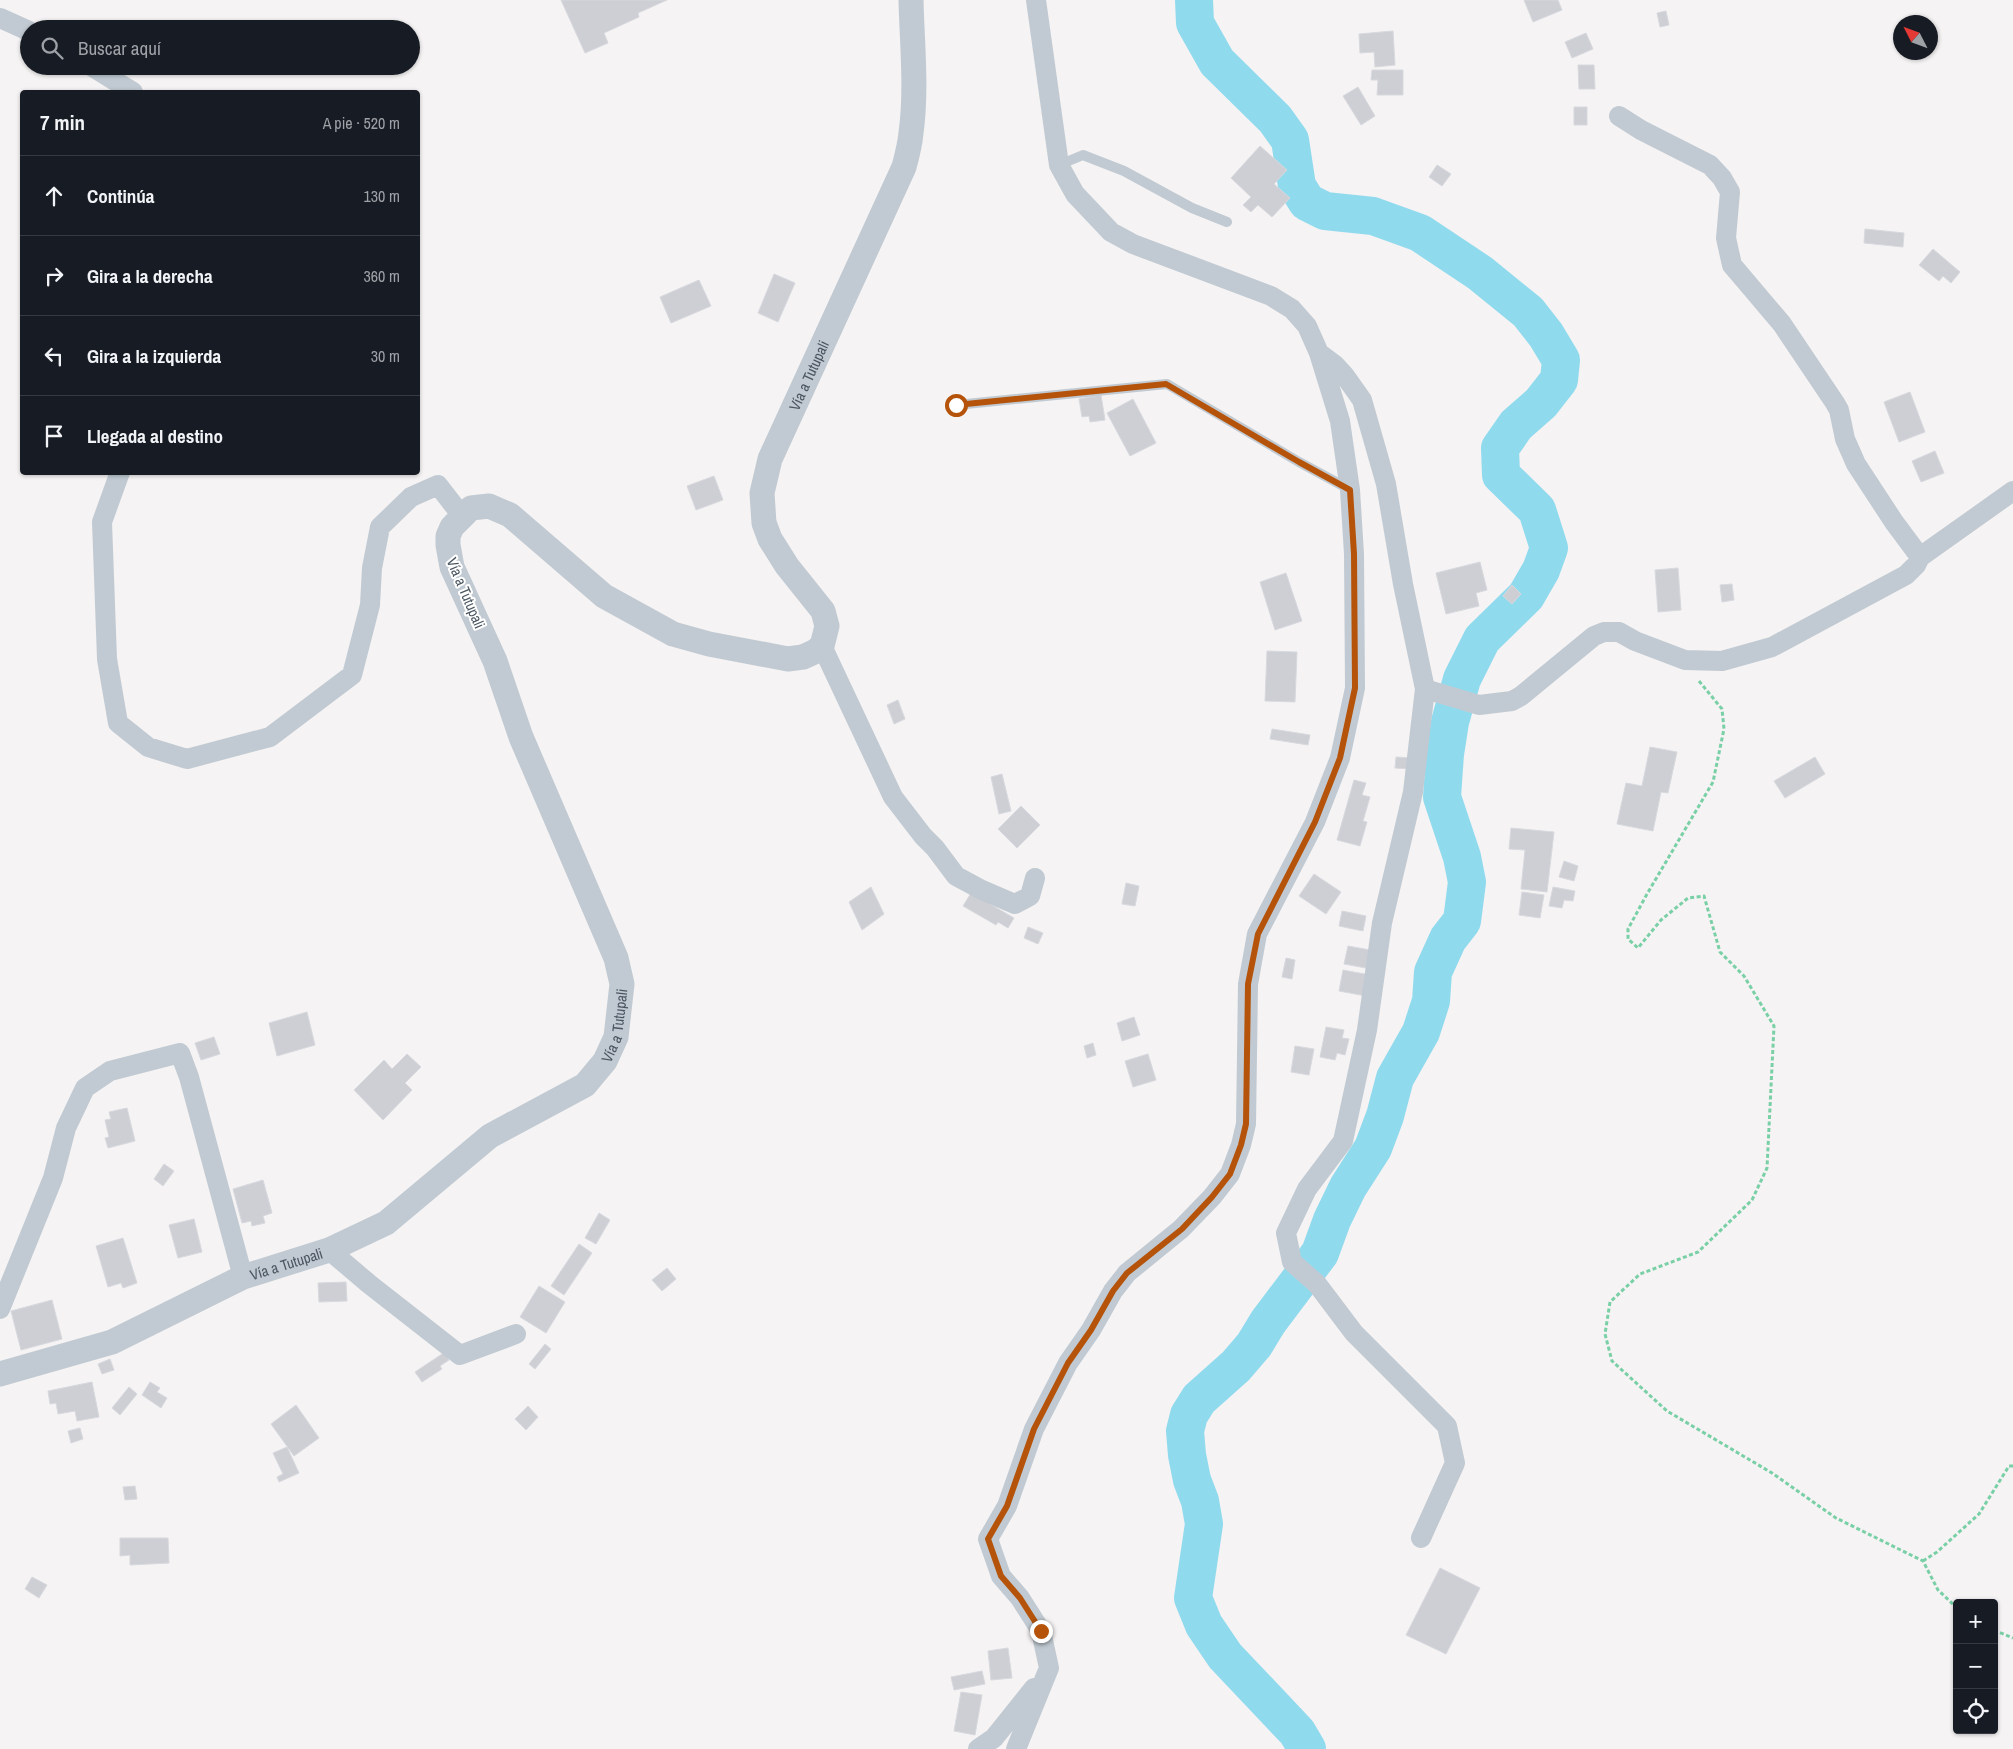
<!DOCTYPE html>
<html lang="es">
<meta charset="utf-8">
<style>
:root{--surface:#171b24;--page:#242831;--text:#f1f3f6;--muted:#9ea1a6;--line:#363941}
body{margin:0;font-family:"Archivo Narrow",sans-serif;background:var(--page);color:var(--text)}
.controls{position:absolute;right:15px;bottom:15px;display:grid;overflow:hidden;border-radius:5px;box-shadow:0 1px 4px #0004}
.controls button{width:45px;height:45px;display:grid;place-items:center;padding:0;border:0;border-bottom:1px solid var(--line);background:var(--surface);color:var(--text);font:25px sans-serif}
.compass{position:absolute;left:1893px;top:15px;width:45px;height:45px;border-radius:50%;background:var(--surface);box-shadow:0 1px 4px #0004;rotate:312deg}
.stop{position:absolute;width:15px;height:15px;margin:-11px;border:4px solid #b45309;border-radius:50%;background:#fff}
.stop.end{background:#b45309;border-color:#fff;box-shadow:0 1px 5px #0008}
.list{margin:0;padding:0;list-style:none}
h2{display:flex;justify-content:space-between;align-items:center;height:65px;margin:0;padding:0 20px;font-size:21px}
h2 small{font-size:16px;font-weight:400;color:var(--muted)}
.list li{display:grid;grid-template-columns:32px 1fr auto;gap:15px;align-items:center;box-sizing:border-box;height:80px;padding:0 20px;border-top:1px solid var(--line)}
.list b{display:block;font-size:19px;white-space:nowrap}
.list em{font-size:16px;font-style:normal;color:var(--muted)}
.icon{flex:none;width:28px;height:28px;fill:none;stroke:currentColor;stroke-width:2;stroke-linecap:round;stroke-linejoin:round}
.map{position:relative;flex:none;width:2013px;height:1749px;overflow:hidden}
.search{position:absolute;background:var(--surface);box-shadow:0 1px 4px #0004;left:20px;top:20px;width:400px;height:55px;display:flex;align-items:center;gap:12px;box-sizing:border-box;padding:0 18px;border-radius:28px;color:var(--muted);font-size:19px}
.panel{position:absolute;background:var(--surface);box-shadow:0 1px 4px #0004;left:20px;top:90px;width:400px;height:385px;border-radius:5px}
.map>svg:first-child{display:block}
.lines{fill:none;stroke-linecap:round;stroke-linejoin:round}
.river{stroke:#90daee;stroke-width:38}
.building{fill:#cdcfd5;stroke:#d7d9de}
.path{stroke:#7ad0a6;stroke-width:3;stroke-dasharray:4 2.5;stroke-linecap:butt}
.service{stroke:#c1cad2;stroke-width:10}
.minor{stroke:#c1cad2;stroke-width:20}
.tertiary{stroke:#c1cad2;stroke-width:25}
.route{stroke:#b45309;stroke-width:6}
.labels{text-anchor:middle;dominant-baseline:central;stroke-width:4;stroke-linejoin:round;paint-order:stroke}
.street-label{font-size:15px;fill:#4a5661;stroke:#fff}
</style>
<div class="map">
<svg width="2013" height="1749" viewBox="0 0 2013 1749">
<rect width="100%" height="100%" fill="#f5f3f3"/>
<g class="lines">
<path class="river" d="M1194,0L1195,23L1217,62L1275,119L1290,140L1297,186L1307,202L1325,211L1373,216L1420,233L1480,273L1528,312L1546,335L1561,360L1559,380L1541,403L1516,425L1500,448L1501,475L1537,510L1549,548L1541,570L1526,596L1482,639L1462,679L1450,722L1445,754L1442,797L1462,857L1467,882L1462,921L1448,939L1433,972L1431,1001L1421,1032L1395,1078L1385,1116L1373,1148L1348,1187L1332,1220L1320,1253L1268,1322L1254,1345L1236,1366L1199,1399L1189,1415L1185,1431L1187,1455L1192,1480L1200,1501L1204,1524L1193,1598L1204,1625L1225,1656L1297,1732L1307,1749"/>
</g>
<path class="building" d="M561,0H667L638,13L639,17L604,33L608,43L585,53Z
M1524,0H1558L1562,10L1533,22Z
M1666,11L1669,25L1660,27L1657,13Z
M1393,31L1395,65L1375,67L1374,52L1360,53L1359,34Z
M1586,33L1593,49L1572,58L1565,42Z
M1578,65H1594L1595,89H1579Z
M1372,70H1403V95H1377L1378,80H1371Z
M1358,87L1375,116L1361,125L1343,96Z
M1574,107H1587V125H1574Z
M1260,146L1287,170L1274,184L1290,198L1272,217L1258,205L1251,212L1243,205L1251,197L1231,178Z
M1437,165L1451,174L1442,186L1429,177Z
M1865,229L1904,233L1903,247L1864,243Z
M1933,249L1960,272L1951,283L1943,276L1939,281L1919,265Z
M774,274L795,283L778,322L758,313Z
M699,280L711,306L671,323L660,297Z
M1910,392L1925,432L1899,442L1884,402Z
M1101,395L1105,420L1090,422L1089,416L1082,417L1079,399Z
M1133,399L1156,443L1130,456L1107,413Z
M1935,451L1944,473L1921,482L1912,461Z
M714,476L723,500L696,510L687,486Z
M1480,562L1487,590L1476,593L1479,606L1446,614L1436,573Z
M1678,568L1681,610L1658,612L1655,570Z
M1286,573L1302,621L1275,630L1260,582Z
M1732,584L1734,600L1722,602L1720,585Z
M1512,585L1521,594L1512,604L1503,596Z
M1267,651L1297,652L1295,702L1265,701Z
M898,700L905,719L894,724L887,705Z
M1272,729L1310,735L1308,745L1270,739Z
M1650,747L1677,752L1668,793L1661,792L1653,831L1617,824L1626,783L1642,786Z
M1396,757L1412,758L1411,769L1395,768Z
M1815,757L1825,774L1785,798L1774,781Z
M1002,774L1011,811L999,814L991,777Z
M1354,780L1366,783L1362,795L1370,797L1363,821L1367,822L1360,846L1337,840Z
M1021,806L1040,825L1017,848L998,829Z
M1511,828L1554,832L1547,892L1521,889L1525,850L1509,849Z
M1564,861L1578,866L1574,881L1559,877Z
M1314,874L1341,892L1326,914L1299,896Z
M1126,883L1139,886L1135,906L1122,904Z
M871,887L884,914L862,930L849,902Z
M1553,887L1575,891L1573,901L1564,900L1562,908L1549,906Z
M1522,892L1544,895L1540,918L1519,915Z
M971,893L1014,918L1008,928L998,922L996,925L963,906Z
M1342,911L1366,916L1363,931L1339,926Z
M1028,927L1043,933L1038,944L1024,938Z
M1348,946L1370,950L1366,968L1344,964Z
M1286,958L1295,960L1292,979L1282,977Z
M1343,970L1370,975L1366,996L1339,991Z
M307,1012L315,1045L277,1056L269,1023Z
M1134,1017L1140,1035L1122,1041L1117,1023Z
M1326,1027L1344,1030L1342,1038L1349,1039L1345,1055L1337,1053L1335,1060L1320,1057Z
M214,1037L220,1054L201,1060L195,1043Z
M1093,1043L1096,1055L1087,1058L1084,1046Z
M1295,1046L1314,1049L1309,1075L1291,1072Z
M407,1054L421,1067L405,1083L412,1090L383,1120L354,1090L384,1060L392,1069Z
M1148,1054L1156,1080L1133,1087L1125,1061Z
M127,1108L135,1141L108,1148L105,1138L109,1137L105,1120L111,1119L109,1112Z
M164,1164L174,1171L163,1186L154,1179Z
M263,1180L272,1213L263,1216L265,1223L252,1226L251,1221L242,1223L233,1189Z
M599,1213L610,1220L596,1244L585,1238Z
M194,1219L202,1252L178,1258L169,1225Z
M123,1238L137,1283L123,1288L121,1283L108,1287L96,1246Z
M579,1244L592,1253L564,1295L551,1286Z
M667,1268L676,1279L662,1291L652,1280Z
M346,1282L347,1301L319,1302L318,1283Z
M539,1286L565,1302L546,1333L520,1317Z
M52,1300L62,1339L21,1350L11,1311Z
M545,1344L551,1349L535,1369L529,1364Z
M445,1352L449,1360L440,1366L442,1369L422,1382L415,1372Z
M110,1359L114,1370L102,1374L98,1364Z
M92,1382L99,1417L77,1421L75,1411L58,1414L56,1403L50,1404L48,1391Z
M150,1382L160,1388L157,1392L167,1398L161,1408L142,1395Z
M129,1387L137,1394L120,1415L112,1408Z
M296,1405L319,1438L294,1456L271,1424Z
M528,1406L538,1417L526,1430L515,1419Z
M80,1428L83,1439L71,1443L68,1431Z
M287,1447L299,1473L279,1482L277,1477L283,1474L273,1453Z
M135,1486L137,1499L125,1500L123,1487Z
M120,1538H168L169,1563L130,1565V1555L120,1556Z
M1440,1568L1480,1588L1446,1654L1406,1635Z
M32,1577L47,1585L39,1598L25,1589Z
M1008,1648L1012,1678L991,1680L988,1651Z
M982,1671L985,1684L954,1690L951,1677Z
M961,1692L982,1695L975,1735L954,1731Z"/>
<g class="lines">
<path class="path" d="M1699,681L1722,709L1724,729L1713,782L1647,894L1628,929V939L1638,948L1661,920L1688,898L1704,896L1720,952L1744,976L1774,1026L1767,1168L1752,1200L1698,1252L1640,1274L1610,1302L1605,1334L1612,1361L1667,1411L1772,1473L1836,1518L1923,1561L1938,1590L1957,1608
M1923,1561L1937,1552L1979,1514L2009,1466H2013
M1994,1630L2013,1638"/>
<path class="service" d="M1059,165L1083,155L1124,171L1192,208L1227,222
M956,405L1167,384L1299,462L1349,489"/>
<path class="minor" d="M0,18L29,31
M91,66L133,92
M1319,353L1335,365L1345,376L1362,400L1386,484L1403,584L1425,689L1479,705L1512,701L1521,696L1594,636L1604,632H1619L1635,641L1685,660L1722,661L1772,647L1906,575L1916,565L1920,557L1894,522L1856,464L1845,439L1839,410L1835,403L1782,324L1732,265L1726,238L1730,192L1722,178L1710,165L1641,130L1619,116
M120,472L102,522L107,659L118,723L148,747L187,759L270,737L352,675L370,605L372,568L380,527L411,497L438,485L462,516
M1920,557L2013,491
M822,646L893,797L923,836L935,848L956,876L982,890L1015,904L1030,896L1035,878
M329,1250L368,1283L460,1355L516,1334
M0,1309L53,1178L66,1128L85,1088L110,1071L180,1053L189,1077L243,1277
M1421,1538L1455,1463L1447,1426L1354,1333L1317,1284L1292,1262L1286,1233L1307,1189L1343,1141L1367,1030L1382,923L1413,792L1425,689
M978,1749L994,1738L1034,1688
M1016,1749L1049,1668L1041,1631L1020,1598L1001,1576L988,1539L1007,1506L1034,1429L1068,1363L1091,1330L1113,1291L1127,1273L1181,1229L1212,1197L1230,1174L1241,1145L1246,1124L1248,984L1257,934L1315,822L1340,758L1355,688L1354,554L1350,490L1340,421L1319,353L1307,326L1292,309L1271,296L1133,244L1111,232L1075,194L1059,165L1036,0"/>
<path class="tertiary" id="s1" d="M0,1374L112,1342L243,1277L329,1250L386,1223L490,1136L585,1085L605,1061L616,1037L622,984L616,958L521,737L495,661L452,567L448,545V536L452,527L471,508L489,506L510,515L604,596L673,634L709,644L788,659L803,657L814,652L822,646L827,626L823,611L787,566L770,539L764,523L762,493L770,459L904,167C907,156 910,144 911,133C917,89 912,44 911,0"/>
</g>
<g class="lines">
<path class="route" d="M956,405L1166,384L1299,462L1350,490L1354,554L1355,688L1340,758L1315,822L1258,934L1248,984L1246,1124L1241,1145L1230,1174L1212,1197L1182,1229L1127,1273L1113,1291L1091,1330L1068,1363L1034,1429L1007,1506L988,1539L1001,1576L1020,1598L1041,1631"/>
</g>
<g class="labels">
<g class="street-label">
<text stroke="none"><textPath href="#s1" startOffset="1988">Vía a Tutupali</textPath></text>
<text transform="translate(466 593) rotate(67)">Vía a Tutupali</text>
<text stroke="none"><textPath href="#s1" startOffset="728">Vía a Tutupali</textPath></text>
<text stroke="none"><textPath href="#s1" startOffset="308">Vía a Tutupali</textPath></text>
</g>
</g>
</svg>
<div class="controls">
<button>+</button>
<button>−</button>
<button><svg class="icon" aria-label="locate" viewBox="0 0 24 24"><circle cx="12" cy="12" r="6"/><path d="M12 2v4M12 18v4M2 12h4M18 12h4"/></svg></button>
</div>
<svg class="compass" viewBox="-18 -18 36 36"><path d="M0-13l5 13h-10z" fill="#e53935"/><path d="M0 13l5-13h-10z" fill="#9ea1a6"/></svg>
<div class="stop" style="left:956px;top:405px"></div>
<div class="stop end" style="left:1041px;top:1631px"></div>
<div class="search"><svg class="icon" aria-label="search" viewBox="0 0 24 24"><circle cx="10" cy="10" r="6"/><path d="M15 15l6 6"/></svg>Buscar aquí</div>
<section class="panel">
<h2>7 min<small>A pie · 520 m</small></h2>
<ul class="list">
<li><svg class="icon" aria-label="ahead" viewBox="0 0 24 24"><path d="M12 20V5M6 11l6-6 6 6"/></svg><div><b>Continúa</b></div><em>130 m</em></li>
<li><svg class="icon" aria-label="right" viewBox="0 0 24 24"><path d="M7 20v-9h11M14 6l5 5-5 5"/></svg><div><b>Gira a la derecha</b></div><em>360 m</em></li>
<li><svg class="icon" aria-label="left" viewBox="0 0 24 24"><path d="M17 20v-9H6M10 6l-5 5 5 5"/></svg><div><b>Gira a la izquierda</b></div><em>30 m</em></li>
<li><svg class="icon" aria-label="arrive" viewBox="0 0 24 24"><path d="M6 21V4h12l-3 4 3 4H6"/></svg><div><b>Llegada al destino</b></div></li>
</ul>
</section>
</div>
